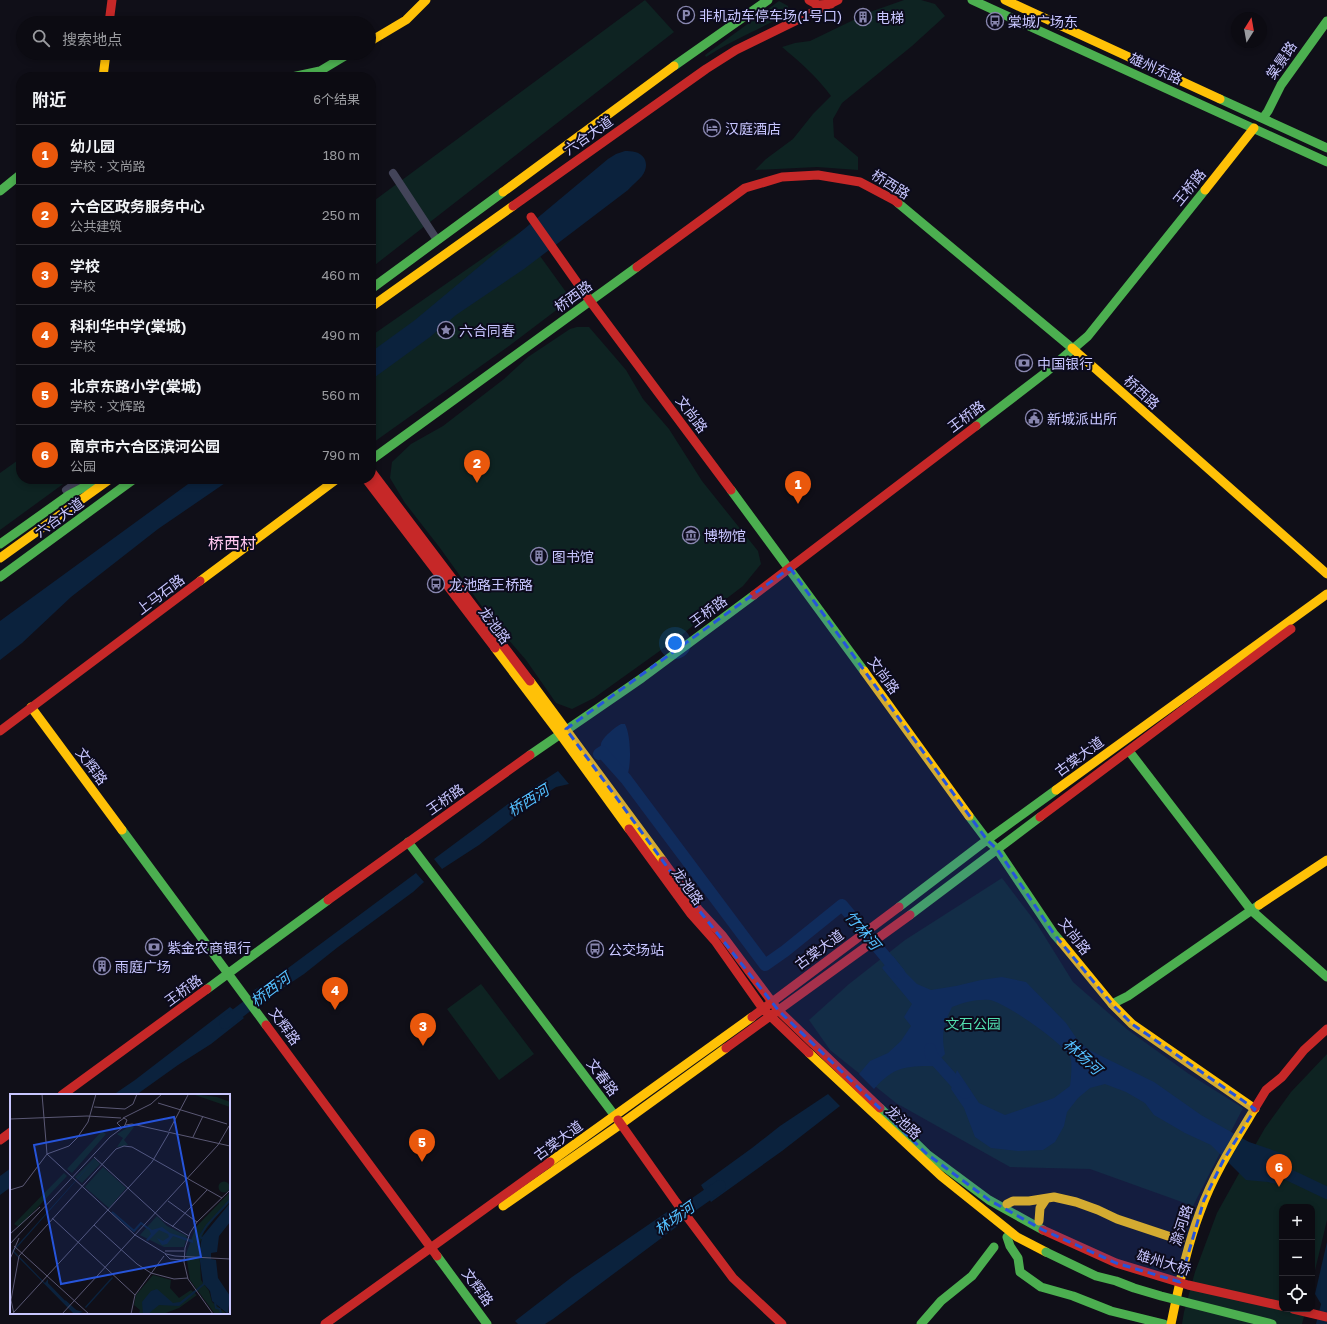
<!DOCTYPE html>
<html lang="zh">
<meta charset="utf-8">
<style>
:root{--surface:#0c0b12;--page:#15141b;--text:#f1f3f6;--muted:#9a9b9f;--line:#2c2b32;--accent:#ea580c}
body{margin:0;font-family:"Golos Text","Noto Sans SC",sans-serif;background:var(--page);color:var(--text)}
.controls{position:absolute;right:12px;bottom:12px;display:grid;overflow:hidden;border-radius:8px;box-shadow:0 2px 6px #0003}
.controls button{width:36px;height:36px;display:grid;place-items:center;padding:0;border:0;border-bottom:1px solid var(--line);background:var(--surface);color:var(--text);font:20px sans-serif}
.compass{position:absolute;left:1231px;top:12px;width:36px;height:36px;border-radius:50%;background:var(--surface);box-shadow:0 2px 6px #0003;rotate:11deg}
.you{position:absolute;left:675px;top:643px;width:14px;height:14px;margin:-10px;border:3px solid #fff;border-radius:50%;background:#1a73e8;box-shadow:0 0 0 6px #1a73e833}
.badge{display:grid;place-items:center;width:26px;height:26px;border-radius:50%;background:var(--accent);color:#fff;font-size:13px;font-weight:700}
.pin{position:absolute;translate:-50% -33px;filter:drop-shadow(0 1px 2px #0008)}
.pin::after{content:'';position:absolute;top:21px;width:14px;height:12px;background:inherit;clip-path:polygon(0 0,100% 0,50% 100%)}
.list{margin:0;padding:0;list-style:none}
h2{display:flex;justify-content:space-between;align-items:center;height:52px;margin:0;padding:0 16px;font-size:17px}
h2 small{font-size:13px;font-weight:400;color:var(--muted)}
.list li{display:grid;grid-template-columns:26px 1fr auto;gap:12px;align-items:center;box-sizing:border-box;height:60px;padding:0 16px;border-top:1px solid var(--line)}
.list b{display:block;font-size:15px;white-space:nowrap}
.list p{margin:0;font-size:13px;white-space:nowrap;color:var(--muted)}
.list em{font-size:13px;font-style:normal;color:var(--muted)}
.icon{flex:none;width:22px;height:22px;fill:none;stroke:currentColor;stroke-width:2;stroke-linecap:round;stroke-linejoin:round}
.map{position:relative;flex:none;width:1327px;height:1324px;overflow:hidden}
.search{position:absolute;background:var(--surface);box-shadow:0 2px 6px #0003;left:16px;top:16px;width:360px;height:44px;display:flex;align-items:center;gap:10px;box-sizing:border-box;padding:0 14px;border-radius:22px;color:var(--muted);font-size:15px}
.panel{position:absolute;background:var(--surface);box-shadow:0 2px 6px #0003;left:16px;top:72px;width:360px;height:412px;border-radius:16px}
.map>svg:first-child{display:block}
.green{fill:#0e2322}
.water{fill:#0b223d}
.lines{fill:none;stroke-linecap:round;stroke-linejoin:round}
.river{stroke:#0b223d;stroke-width:12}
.street{stroke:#434459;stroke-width:8}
.fast{stroke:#4caf50;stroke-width:9}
.slow{stroke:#ffc107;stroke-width:9}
.jam{stroke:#c62828;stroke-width:9}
.fast-bridge{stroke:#4caf50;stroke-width:9}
.jam-bridge{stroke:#c62828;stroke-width:9}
.marked{fill:#2654da;fill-opacity:0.2;stroke:#2654da;stroke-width:3;stroke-dasharray:8 5;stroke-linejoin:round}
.labels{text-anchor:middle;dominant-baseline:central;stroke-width:4;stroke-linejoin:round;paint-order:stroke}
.poi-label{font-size:14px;fill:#c8c6ff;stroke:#0c0b1c;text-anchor:start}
.street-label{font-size:14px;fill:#c8c6ff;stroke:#0c0b1c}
.park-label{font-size:14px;fill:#52dfaf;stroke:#0c0b1c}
.water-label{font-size:15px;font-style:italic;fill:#54c0ff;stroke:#0c0b1c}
.quarter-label{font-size:16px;fill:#ffc8f0;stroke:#0c0b1c}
.inset-river{fill:none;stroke:#0b223d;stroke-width:2}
.inset-road{fill:none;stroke:#5a5874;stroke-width:1}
.view{fill:#2654da;fill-opacity:0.15;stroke:#2654da;stroke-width:2}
.inset-edge{fill:none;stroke:#c8c6ff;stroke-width:2}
</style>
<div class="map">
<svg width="1327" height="1324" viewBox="0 0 1327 1324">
<rect width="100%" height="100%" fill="#100f18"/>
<path class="green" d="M645,0L674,32L371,268V203Z
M904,0H921L935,4L945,16L912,46L842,103L833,119L834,137L858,157V170L817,167L755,170L766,159L793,139L813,114L831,96C817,77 800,62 782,47L795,43L810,41L870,12Z
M779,1L788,6L789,13C762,28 732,40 706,57L705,55Z
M522,231L571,299L509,346L374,442L371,438V336Z
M577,327H589L626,370L643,399L669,429L702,481L758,551L761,564L743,586L705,615L682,635L594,698L572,709L556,703L526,660L493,622L440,548L405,503L390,478L392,462L411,444L443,426L504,379L528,357L570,329Z
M21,458V479H70L0,530V473Z
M1002,878L1037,924L1073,982L1128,1030L1189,1074L1243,1108L1193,1206L1090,1169L1010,1167L896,1103L830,1050L809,1020L849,984L905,940Z
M481,984L534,1054L499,1080L447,1009Z
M1327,1054V1220L1312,1283V1207H1282V1309H1306L1302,1324H1182L1184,1312L1195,1272L1217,1213L1242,1168L1265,1128L1291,1092Z"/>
<path class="water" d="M625,151C628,151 632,151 635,152C647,155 649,167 642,176C638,181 632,185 628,190L524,269L456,315L430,337L371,380V352L415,320L608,159L616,154Z
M195,479H231L158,529L71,597L22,643L0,660V621Z
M621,724H625C631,736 632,767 626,779C618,773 598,756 601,744C602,738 615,727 621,724Z
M558,771L569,784L556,787L544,795L479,845L442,869L434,859L508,804Z
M416,873L424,882L413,892L338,947L304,974L280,990L265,1004L254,990L272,980Z
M893,956L906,973L917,984L931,990L956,986L981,980L1002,977L1026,982L1066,1023L1079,1042L1091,1051L1154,1082L1201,1115L1249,1142L1287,1155L1281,1185L1268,1182L1246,1180L1211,1145L1185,1133L1154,1115L1145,1103L1126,1092L1105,1084L1090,1088L1078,1098L1067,1112L1064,1126L1055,1142L1043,1150L1018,1151L991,1148L975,1137L964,1108L951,1089L957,1070L979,1103L1005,1115L1054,1098L1070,1086C1071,1079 1072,1066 1071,1059C1067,1045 1004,1002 990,1000C976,999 965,1002 952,1007C943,1025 941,1035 945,1054L933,1066C905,1066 893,1067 874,1089L859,1074L870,1061L888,1053L901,1041L911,1026L904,1017L912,1004L882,968Z
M230,1007L244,1018L211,1044L178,1065L136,1095H113L135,1080Z
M828,1094L840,1106L782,1151L711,1202L701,1185L752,1148L780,1126Z
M11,1168V1187L0,1195V1176Z
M667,1212L679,1225L553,1319L545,1324H518L515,1321L572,1277Z
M1327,1242V1324H1316L1321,1304L1315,1294Z"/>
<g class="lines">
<path class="river" d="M599,754L602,752L626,779L765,965L785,951L842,905L899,973
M225,1023L272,987
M930,1049L931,1055L965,1093
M1268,1165L1327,1193
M660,1228L720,1186"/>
<path class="street" d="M393,173L437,240
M66,490L82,479"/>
<path class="fast" d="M972,0L1327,162
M674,66L768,0
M292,77L320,71L350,53
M1220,99L1327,148
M1263,118L1268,111L1281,85L1327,21
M0,191L21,174
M898,203L1072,348
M371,289L503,192
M976,426L1045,373L1088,336L1205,190
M371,460L637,267
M731,490L864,671
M0,544L69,495L94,482
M0,577L134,479
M1129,751L1251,910L1327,977
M530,755L642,678L754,595
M969,816L987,840L997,849L1054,934L1061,942
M122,830L266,1025
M408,842L618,1120
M899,907L987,840L1056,790
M910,915L1040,817
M207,989L328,900
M1112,1004L1128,996L1259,905
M880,1108L927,1154L989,1200L1043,1230
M1007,1237L1010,1246L1018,1258L1020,1272L1041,1287L1073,1296L1111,1311L1164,1324
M437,1256L487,1324
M921,1324L941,1301L972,1276L994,1247"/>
<path class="slow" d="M1005,0L1220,99
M369,42L406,20L426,0
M103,77L106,53
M1205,190L1254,128
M503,192L674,66
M371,307L513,206
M1072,348L1327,574
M0,558L110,479
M200,581L337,479
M495,648L560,734L629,829
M864,671L969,816
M530,681L663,861
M31,707L122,830
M1056,790L1327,594
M1259,905L1327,860
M1061,942L1112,1004L1132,1024L1255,1109
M809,1053L941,1176L1017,1237L1046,1252
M550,1162L752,1017
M1007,1204L1013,1201H1029L1054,1197L1076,1202L1098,1210L1117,1219L1180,1240
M503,1206L621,1124L726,1048
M1039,1221L1040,1208L1046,1199
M1171,1324C1179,1286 1186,1249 1200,1212C1213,1175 1235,1141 1255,1108"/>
<path class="jam" d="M809,0L818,5L831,4
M109,23L112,0
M513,206L706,69L736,50L838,0
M531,217L590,301L731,490
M637,267L745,188L782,177L818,175L860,182L894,200L898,203
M371,471L530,681
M366,479L495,648
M754,595L976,426
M0,731L200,581
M1040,817L1291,629
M629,829L691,914L715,941L763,1009L809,1053
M663,861L698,909L722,935L778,1010L880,1108
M328,900L530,755
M752,1017L899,907
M266,1025L437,1256
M726,1048L910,915
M62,1095L207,989
M1255,1108L1266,1090L1282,1077L1304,1050L1327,1029
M618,1120L676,1202L733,1278L782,1324
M0,1140L11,1132
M1293,1309L1327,1317
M325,1324L550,1162"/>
<path class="fast-bridge" d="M1046,1252L1096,1276L1116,1281L1134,1288L1161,1296L1272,1324"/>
<path class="jam-bridge" d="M1043,1230L1116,1263L1188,1285L1282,1306"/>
</g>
<path class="marked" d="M790,568L987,840L997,849L1054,934L1112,1004L1132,1024L1255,1109L1223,1161L1204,1200L1180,1282L1116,1263L1043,1230L989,1200L927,1154L778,1010L698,909L566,729Z"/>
<defs>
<g id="parking-ring" transform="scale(0.9)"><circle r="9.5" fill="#0c0b1c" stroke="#8886ae" stroke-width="1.5"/><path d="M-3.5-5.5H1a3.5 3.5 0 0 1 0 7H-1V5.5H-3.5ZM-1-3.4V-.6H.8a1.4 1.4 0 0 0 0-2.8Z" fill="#8886ae"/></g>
<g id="building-ring" transform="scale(0.9)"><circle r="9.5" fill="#0c0b1c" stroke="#8886ae" stroke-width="1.5"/><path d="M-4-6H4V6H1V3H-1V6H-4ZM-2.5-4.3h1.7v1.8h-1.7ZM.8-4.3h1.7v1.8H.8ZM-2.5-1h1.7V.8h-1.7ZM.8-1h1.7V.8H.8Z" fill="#8886ae"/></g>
<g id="bus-ring" transform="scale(0.9)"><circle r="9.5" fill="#0c0b1c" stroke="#8886ae" stroke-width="1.5"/><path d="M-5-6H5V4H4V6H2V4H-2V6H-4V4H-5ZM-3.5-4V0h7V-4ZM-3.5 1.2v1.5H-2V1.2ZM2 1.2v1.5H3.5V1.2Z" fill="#8886ae"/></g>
<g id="hotel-ring" transform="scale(0.9)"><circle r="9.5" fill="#0c0b1c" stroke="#8886ae" stroke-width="1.5"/><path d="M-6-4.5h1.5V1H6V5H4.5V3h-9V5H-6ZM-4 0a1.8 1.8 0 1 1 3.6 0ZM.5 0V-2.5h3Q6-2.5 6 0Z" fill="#8886ae"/></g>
<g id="sight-ring" transform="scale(0.9)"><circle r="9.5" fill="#0c0b1c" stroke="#8886ae" stroke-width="1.5"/><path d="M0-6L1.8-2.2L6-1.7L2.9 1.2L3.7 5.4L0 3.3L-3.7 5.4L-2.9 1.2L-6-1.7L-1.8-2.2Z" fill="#8886ae"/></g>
<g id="bank-ring" transform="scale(0.9)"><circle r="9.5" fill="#0c0b1c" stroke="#8886ae" stroke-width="1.5"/><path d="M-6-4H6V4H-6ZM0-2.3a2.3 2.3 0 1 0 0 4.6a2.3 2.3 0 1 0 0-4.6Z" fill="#8886ae"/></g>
<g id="civic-ring" transform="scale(0.9)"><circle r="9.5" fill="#0c0b1c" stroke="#8886ae" stroke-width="1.5"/><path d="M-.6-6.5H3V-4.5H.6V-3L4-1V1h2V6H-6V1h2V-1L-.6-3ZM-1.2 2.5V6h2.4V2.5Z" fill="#8886ae"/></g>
<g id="museum-ring" transform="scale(0.9)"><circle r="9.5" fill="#0c0b1c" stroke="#8886ae" stroke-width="1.5"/><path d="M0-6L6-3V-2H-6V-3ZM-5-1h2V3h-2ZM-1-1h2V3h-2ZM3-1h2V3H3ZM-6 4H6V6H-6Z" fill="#8886ae"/></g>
</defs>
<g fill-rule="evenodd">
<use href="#parking-ring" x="686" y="15"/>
<use href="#building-ring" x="863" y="17"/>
<use href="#bus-ring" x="995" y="21"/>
<use href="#hotel-ring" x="712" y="128"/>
<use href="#sight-ring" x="446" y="330"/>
<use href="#bank-ring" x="1024" y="363"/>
<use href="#civic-ring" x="1034" y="418"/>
<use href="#museum-ring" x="691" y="535"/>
<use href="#building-ring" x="539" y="556"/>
<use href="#bus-ring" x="436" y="584"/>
<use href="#bank-ring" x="154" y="947"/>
<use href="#bus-ring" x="595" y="949"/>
<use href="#building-ring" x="102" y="966"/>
</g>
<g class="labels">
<g class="poi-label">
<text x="699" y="15">非机动车停车场(1号口)</text>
<text x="876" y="17">电梯</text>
<text x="1008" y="21">棠城广场东</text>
<text x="725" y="128">汉庭酒店</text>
<text x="459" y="330">六合同春</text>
<text x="1037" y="363">中国银行</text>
<text x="1047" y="418">新城派出所</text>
<text x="704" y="535">博物馆</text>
<text x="552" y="556">图书馆</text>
<text x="449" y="584">龙池路王桥路</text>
<text x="167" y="947">紫金农商银行</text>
<text x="608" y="949">公交场站</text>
<text x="115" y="966">雨庭广场</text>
</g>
<g class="street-label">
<text transform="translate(1281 60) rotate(-56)">棠景路</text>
<text transform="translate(1156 68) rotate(24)">雄州东路</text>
<text transform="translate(588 135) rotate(-35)">六合大道</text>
<text transform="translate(891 184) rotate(32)">桥西路</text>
<text transform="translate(1189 187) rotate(-51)">王桥路</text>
<text transform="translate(573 296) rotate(-36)">桥西路</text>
<text transform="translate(1142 392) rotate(42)">桥西路</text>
<text transform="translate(692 414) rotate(53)">文尚路</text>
<text transform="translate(966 416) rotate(-37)">王桥路</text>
<text transform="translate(59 517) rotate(-36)">六合大道</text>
<text transform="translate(160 594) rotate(-37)">上马石路</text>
<text transform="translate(708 611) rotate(-36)">王桥路</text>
<text transform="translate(495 625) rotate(53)">龙池路</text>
<text transform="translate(884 675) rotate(54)">文尚路</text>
<text transform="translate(1079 756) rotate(-36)">古棠大道</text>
<text transform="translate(92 766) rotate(53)">文辉路</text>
<text transform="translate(445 799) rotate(-35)">王桥路</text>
<text transform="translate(688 886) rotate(54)">龙池路</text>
<text transform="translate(1075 936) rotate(52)">文尚路</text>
<text transform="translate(819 949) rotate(-36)">古棠大道</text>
<text transform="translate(183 990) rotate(-36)">王桥路</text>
<text transform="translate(285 1026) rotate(54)">文辉路</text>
<text transform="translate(603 1077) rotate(53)">文春路</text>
<text transform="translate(904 1122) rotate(43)">龙池路</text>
<text transform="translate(558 1140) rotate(-36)">古棠大道</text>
<text transform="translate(1181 1225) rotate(-72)">滁河路</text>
<text transform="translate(1164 1262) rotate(17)">雄州大桥</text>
<text transform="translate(478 1287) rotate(54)">文辉路</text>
</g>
<g class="park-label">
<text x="973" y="1023">文石公园</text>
</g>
<g class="water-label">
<text transform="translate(528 800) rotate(-32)">桥西河</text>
<text transform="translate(863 930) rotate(50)">竹林河</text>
<text transform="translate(270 989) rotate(-37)">桥西河</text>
<text transform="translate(1083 1056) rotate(42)">林场河</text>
<text transform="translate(674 1218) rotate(-36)">林场河</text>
</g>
<g class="quarter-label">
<text x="232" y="543">桥西村</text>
</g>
</g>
<g transform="translate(10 1094)">
<rect width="220" height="220" fill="#100f18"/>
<path d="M182,0L207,3L220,8V13ZM120,32L124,33L114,46L118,51L107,53L113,44L107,40ZM92,37L96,40L62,79L57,75ZM84,64L90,70L72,89L65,83ZM93,73L116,94L99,114L75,93ZM54,79L57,82L9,133L4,130ZM208.5 93a5.5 5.5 0 1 1 11 0a5.5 5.5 0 1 1-11 0ZM220,98V108L205,123L194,138L189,151L191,186L199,197L202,208L217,220H205L180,186L176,160L186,133ZM147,122L157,132L177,142L174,153H154L130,141ZM143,181L161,186L160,194L169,204L181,196L187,201L169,214L153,220H129L130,216L124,211L126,201Z" fill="#0e2322"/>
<path d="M95,54L4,157L35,189L38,185V189L63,215L73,218L64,220L2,157ZM220,109V128L209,142L207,158L201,159V165L206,166L208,184L220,202L218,220L202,207L200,197L193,189L189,160L192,143ZM138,133L142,136L152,133L160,139L183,146V149L163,142L157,150L152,151L147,144L153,147L159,143L158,140L149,136L138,147L136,146L141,140ZM102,183L103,184L76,214L75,213ZM147,195L163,209L170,208L184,197L185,199L169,212L149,211L138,220H133L132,208L141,197Z" fill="#0b223d"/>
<path class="inset-river" d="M102,118L124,137L131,129L139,135M192,145L190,142L197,131L220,106M182,200L195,189M55,207L69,220M205,209L206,214L210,215L211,220"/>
<path class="inset-road" d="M32,0L37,60L125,141L156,160L165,162L220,165M148,9L217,30M84,13L115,15L123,10L127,0M113,24L141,10L152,0M0,25L77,22L111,24M115,31L122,30L220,52M159,37L178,1M183,43L193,22M37,60L59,52L67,44L78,28L86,0M84,63L154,127L179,142M0,96L13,92L37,60M158,107L187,128M42,124L125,201M84,131L127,170L141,179L164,185L178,184M162,133L197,96M0,140L30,113M0,150L100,43L112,34L115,31L117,26L114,24L107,29L112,34M4,152L79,220M155,157H174M155,160L160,165L174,166M0,165L9,144M4,218L142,68L159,39M4,220L1,206L9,162L106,55L114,52L122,53L212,104M52,220L208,51L219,32M121,220L125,201L154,162M203,220L178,185L174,168L175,154L180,139L187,128L220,96"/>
<path class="view" d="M164,23L191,163L51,190L24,51Z"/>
<rect width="220" height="220" class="inset-edge"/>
</g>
</svg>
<div class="controls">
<button>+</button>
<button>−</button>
<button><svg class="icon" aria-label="locate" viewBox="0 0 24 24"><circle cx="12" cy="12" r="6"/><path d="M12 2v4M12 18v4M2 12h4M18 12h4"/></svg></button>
</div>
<svg class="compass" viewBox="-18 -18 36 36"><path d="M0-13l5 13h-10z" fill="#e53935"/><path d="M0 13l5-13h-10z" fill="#9a9b9f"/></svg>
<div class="you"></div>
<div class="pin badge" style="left:798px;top:504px">1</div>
<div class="pin badge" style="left:477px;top:483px">2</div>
<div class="pin badge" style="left:423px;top:1046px">3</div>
<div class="pin badge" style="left:335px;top:1010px">4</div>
<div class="pin badge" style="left:422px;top:1162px">5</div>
<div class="pin badge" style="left:1279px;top:1187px">6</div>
<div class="search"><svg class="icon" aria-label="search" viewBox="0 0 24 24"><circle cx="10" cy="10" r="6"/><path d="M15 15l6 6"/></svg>搜索地点</div>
<section class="panel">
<h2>附近<small>6个结果</small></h2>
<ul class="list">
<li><span class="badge">1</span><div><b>幼儿园</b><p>学校 · 文尚路</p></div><em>180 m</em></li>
<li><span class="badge">2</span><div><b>六合区政务服务中心</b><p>公共建筑</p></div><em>250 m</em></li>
<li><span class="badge">3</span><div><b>学校</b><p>学校</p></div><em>460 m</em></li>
<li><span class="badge">4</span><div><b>科利华中学(棠城)</b><p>学校</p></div><em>490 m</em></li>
<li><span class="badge">5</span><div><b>北京东路小学(棠城)</b><p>学校 · 文辉路</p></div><em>560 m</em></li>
<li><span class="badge">6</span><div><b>南京市六合区滨河公园</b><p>公园</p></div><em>790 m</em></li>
</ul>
</section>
</div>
